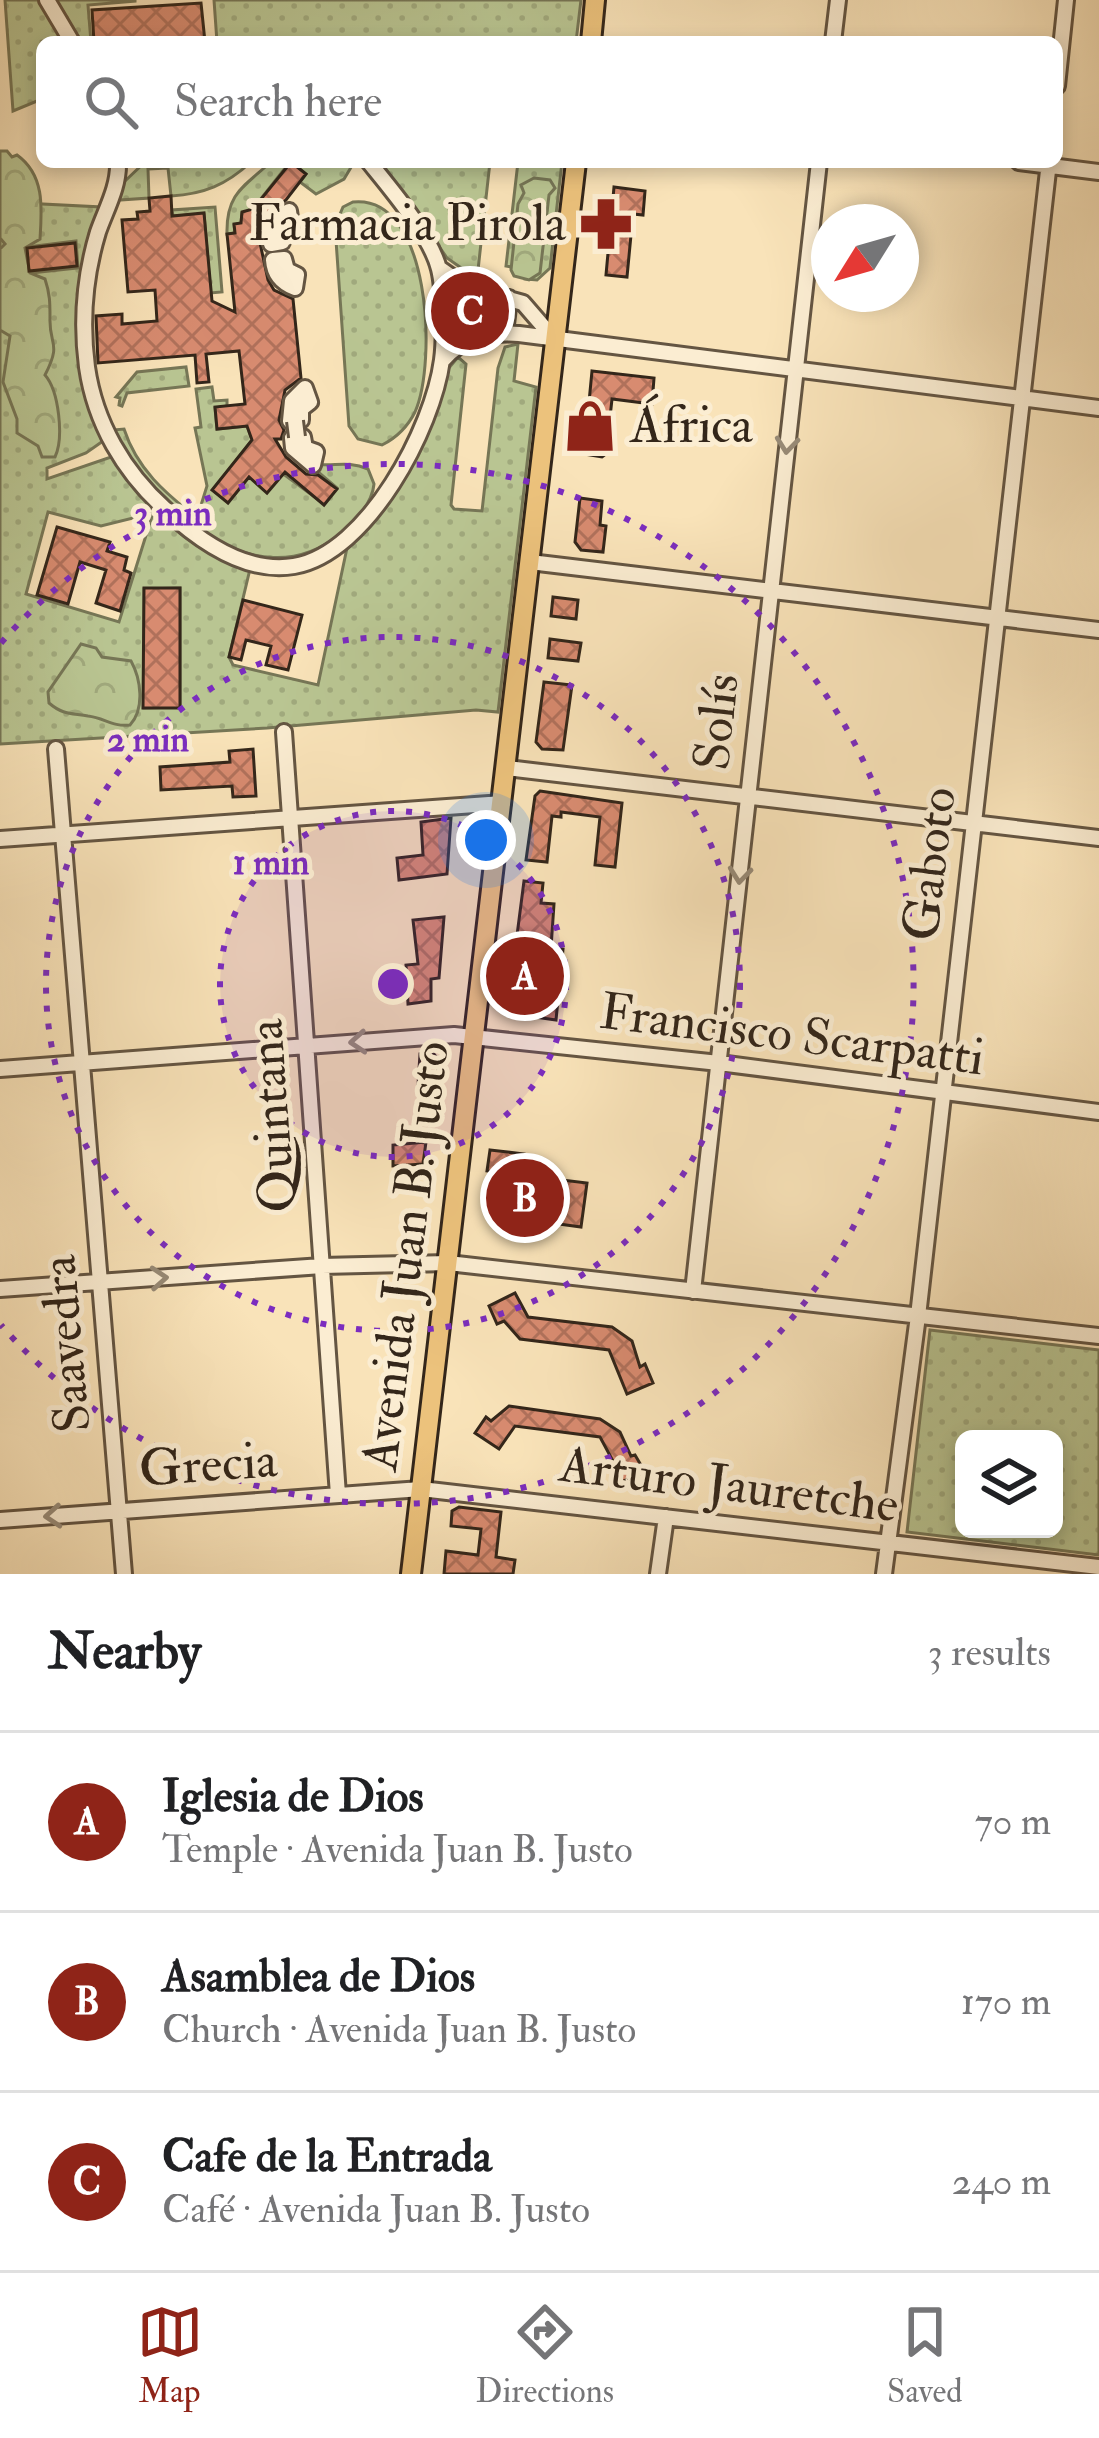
<!DOCTYPE html>
<meta charset="utf-8">
<style>
:root{--surface:#fff;--page:#f2f2f2;--text:#202124;--muted:#757577;--line:#e0e0e0;--accent:#8f2418}
body{margin:0;font-family:"IM FELL Double Pica",serif;background:var(--page);color:var(--text)}
.controls{position:absolute;right:36px;bottom:36px;display:grid;overflow:hidden;border-radius:18px;box-shadow:0 6px 18px #0003}
.controls button{width:108px;height:108px;display:grid;place-items:center;padding:0;border:0;border-bottom:3px solid var(--line);background:var(--surface);color:var(--text);font:60px sans-serif}
.compass{position:absolute;left:811px;top:204px;width:108px;height:108px;border-radius:50%;background:var(--surface);box-shadow:0 6px 18px #0003;rotate:233deg}
.you{position:absolute;left:486px;top:840px;width:42px;height:42px;margin:-30px;border:9px solid #fff;border-radius:50%;background:#1a73e8;box-shadow:0 0 0 18px #1a73e833}
.badge{display:grid;place-items:center;width:78px;height:78px;border-radius:50%;background:var(--accent);color:#fff;font-size:39px;font-weight:700}
.pin{position:absolute;translate:-50% -50%;border:6px solid #fff;box-shadow:0 3px 12px #0006}
.list{margin:0;padding:0;list-style:none}
h2{display:flex;justify-content:space-between;align-items:center;height:156px;margin:0;padding:0 48px;font-size:51px}
h2 small{font-size:39px;font-weight:400;color:var(--muted)}
.list li{display:grid;grid-template-columns:78px 1fr auto;gap:36px;align-items:center;box-sizing:border-box;height:180px;padding:0 48px;border-top:3px solid var(--line)}
.list b{display:block;font-size:45px;white-space:nowrap}
.list p{margin:0;font-size:39px;white-space:nowrap;color:var(--muted)}
.list em{font-size:39px;font-style:normal;color:var(--muted)}
.icon{flex:none;width:66px;height:66px;fill:none;stroke:currentColor;stroke-width:2;stroke-linecap:round;stroke-linejoin:round}
.map{position:relative;flex:none;width:1099px;height:1574px;overflow:hidden}
.search{position:absolute;background:var(--surface);box-shadow:0 6px 18px #0003;left:36px;right:36px;top:36px;height:132px;display:flex;align-items:center;gap:30px;box-sizing:border-box;padding:0 42px;border-radius:18px;color:var(--muted);font-size:45px}
.sheet{height:696px;background:var(--surface)}
nav{display:flex;justify-content:space-around;align-items:center;box-sizing:border-box;height:168px;border-top:3px solid var(--line);background:var(--surface);font-size:33px;color:var(--muted)}
nav a{display:grid;justify-items:center;gap:6px}
nav .on{color:var(--accent)}
.map>svg:first-child{display:block}
.grass{fill:url(#grass-dots);stroke:#767656;stroke-width:3;fill-rule:evenodd}
.forest{fill:url(#forest-crowns);stroke:#767656;stroke-width:3}
.building{fill:url(#building-cross-hatch);stroke:#33261a;stroke-width:3}
.lines{fill:none;stroke-linecap:round;stroke-linejoin:round}
.minor-casing{stroke:#645542;stroke-width:20}
.major-casing{stroke:#33261a;stroke-width:24}
.minor{stroke:#fbedd2;stroke-width:14}
.major{stroke:#ecc27c;stroke-width:18}
.minor-bridge-casing{stroke:#645542;stroke-width:20;stroke-linecap:butt}
.minor-bridge{stroke:#fbedd2;stroke-width:14}
.oneway{stroke:#978a76}
.ring{fill:none;stroke:#7b2cbf;stroke-width:6;stroke-dasharray:6 12}
.labels{text-anchor:middle;dominant-baseline:central;stroke-width:10;stroke-linejoin:round;paint-order:stroke}
.poi-label{font-size:51px;fill:#33261a;stroke:#fbedd2;text-anchor:end}
.street-label{font-size:51px;fill:#33261a;stroke:#fbedd2}
.centre{fill:#7b2cbf;stroke:#fbedd2;stroke-width:6}
.ring-label{font-size:36px;text-anchor:middle;font-weight:bold;fill:#7b2cbf;stroke:#fbedd2;stroke-width:10;stroke-linejoin:round;paint-order:stroke}
</style>
<div class="map">
<svg width="1099" height="1574" viewBox="0 0 1099 1574">
<defs>
<pattern id="grass-dots" width="8" height="8" patternUnits="userSpaceOnUse" patternTransform="scale(3)"><rect width="8" height="8" fill="#b9c592"/><path d="M2 2h.1M6 6h.1" fill="none" stroke="#a0a97d" stroke-width="1.8" stroke-linecap="round"/></pattern>
<pattern id="forest-crowns" width="20" height="18" patternUnits="userSpaceOnUse" patternTransform="scale(3)"><rect width="20" height="18" fill="#b9c592"/><path d="M2 6a3 3 0 1 1 6 0M12 15a3 3 0 1 1 6 0" fill="none" stroke="#a0a97d"/></pattern>
<pattern id="building-cross-hatch" width="8" height="8" patternUnits="userSpaceOnUse" patternTransform="scale(3)"><rect width="8" height="8" fill="#d88b70"/><path d="M0 0l8 8M0 8l8-8" fill="none" stroke="#b0715b"/></pattern>
</defs>
<rect width="100%" height="100%" fill="#f9e3b9"/>
<filter id="stains"><feTurbulence type="fractalNoise" baseFrequency=".00167" numOctaves="4"/><feColorMatrix values="0 0 0 0 .2 0 0 0 0 .09 0 0 0 0 .02 0 0 0 .5 -.17"/></filter>
<radialGradient id="worn" r=".72"><stop offset=".6" stop-color="#630" stop-opacity="0"/><stop offset="1" stop-color="#630" stop-opacity=".3"/></radialGradient>
<path class="grass" d="M5,0H39L63,42H42V99L13,111Z
M52,0H135V1L88,5L91,42H77Z
M214,0H581L576,42H217Z
M145,162H251C226,185 204,194 171,196L168,168L148,169L149,198L119,200L124,182Z
M271,162H290L252,210L242,213L241,223L234,225L235,233L227,234C226,194 243,187 271,162Z
M291,162H352L353,164L344,179L316,194L300,182L306,174Z
M381,162H490L477,279L447,258Z
M518,162H562L550,268L537,280L525,279L526,270L506,266Z
M0,168L23,203L101,207L79,300L103,441L86,453L47,468V479L111,457C157,511 177,547 250,569L229,657L233,665L318,685L347,548L382,511L417,455L448,369L458,357L466,364L451,505L454,509L482,511L498,368L505,347L518,344L514,381L536,387L498,712L476,710L267,728L0,744ZM76,241L78,268L30,273L27,247ZM48,512L101,526L153,513L119,622L26,594ZM180,588V707L144,708V589Z
M353,202C431,194 437,363 415,412C408,426 396,438 382,445L358,439L349,426L335,226L343,207Z
M215,207L222,292L198,294L210,285L204,214L173,216L172,210Z
M186,367L189,386L127,393L122,406L119,405L120,398L116,397L137,372Z
M212,387L214,401L227,400V406L215,408L217,429L247,426L252,440L213,490L228,503L263,459L324,504L337,488L304,460C328,471 342,458 368,469L374,484C372,505 355,522 339,535C256,602 149,506 113,430L124,429C137,469 165,493 197,518L207,486L195,428L201,427L196,389Z
M930,1330L1099,1350V1555L907,1532ZM964,1439H1054V1529H964Z"/>
<path class="forest" d="M0,151H7L12,157L17,155C45,175 42,208 40,239L25,248L30,273L45,279C50,294 50,303 50,318C49,346 62,342 45,375C59,391 64,438 55,457H42L38,446L17,433V419L3,382L10,336L0,330V249L5,244L0,238Z
M534,178L550,180L555,188L549,195L540,273L529,280L514,276L511,270L518,204L524,193L521,185Z
M81,644L96,648L102,657L131,661C141,679 145,709 130,725C112,727 105,718 88,716C71,713 63,715 49,703L48,692Z"/>
<path class="building" d="M201,3L205,42H94L92,10Z
M291,162L306,174L286,200L264,218L260,243L268,280L274,290L293,299L301,378L285,390L279,420L284,430L281,439H275L286,457L306,474L318,475L337,489L324,505L285,472L267,493L249,477L228,503L212,490L252,440L247,426L217,429L215,407L245,404L239,351L206,354L209,382L197,383L195,355L98,363L96,316L122,314V324L157,321L155,290L128,292L122,220L138,219L137,212L150,211L149,198L171,196L172,216L204,213L212,301L235,312L227,234L235,233L234,224L241,223L242,212L253,209Z
M614,187L645,191L643,215L633,214L627,277L606,275Z
M75,243L77,266L29,271L27,248Z
M454,301L488,305L486,321L455,317Z
M592,371L654,378L652,404L612,399L606,454L602,457L584,454Z
M580,498L602,501L600,525L606,526L603,552L581,550L575,542Z
M57,527L110,542L107,551L127,557L124,570L131,573L120,611L96,603L106,570L80,562L68,604L37,595Z
M144,588H180V708H143Z
M553,597L578,600L576,619L551,616Z
M243,600L302,615L288,670L266,665L271,646L246,640L241,660L229,657Z
M550,639L581,643L578,661L548,658Z
M544,682L572,685L563,750L542,749L536,742Z
M253,749L256,796L233,797L232,786L161,790L160,767L230,762L229,751Z
M540,791L622,803L615,867L595,865L600,817L561,812V817L552,816L547,862L526,860L535,796Z
M451,818L447,874L399,880L397,858L423,855L421,822Z
M524,881L543,883L541,903L554,904L551,948L563,949L556,1020L507,1013Z
M444,917L439,978L431,979V1001L408,1004L406,965L418,964L413,920Z
M433,1053L438,1059L435,1083L418,1085L420,1054Z
M426,1142L423,1164L393,1166V1145Z
M490,1150L524,1154L521,1175L587,1183L581,1227L501,1216L504,1195L496,1194L499,1172L487,1171Z
M515,1293L528,1317L612,1327L632,1341L640,1367L645,1364L653,1383L627,1394L609,1350L520,1339L504,1321L497,1324L489,1306Z
M509,1406L600,1419L620,1432L631,1456L635,1455L645,1472L619,1483L609,1466L614,1463L600,1437L515,1426L499,1449L475,1433L486,1417L491,1421Z
M459,1507L501,1512L496,1557L515,1560L513,1574H444L446,1551L478,1555L481,1529L451,1526L452,1511Z"/>
<g class="lines">
<g class="minor-casing">
<path id="minor" d="M47,0L72,42
M833,42L838,0
M1057,86L1066,0
M118,162C119,187 106,209 98,232C85,275 81,322 87,367C95,423 124,472 165,509C198,540 246,574 294,566C368,553 433,428 442,360C445,339 444,289 439,269C431,236 390,188 369,162
M1019,162L1099,172
M289,211L291,225L282,231V242L271,244L273,224Z
M284,259L287,270L297,275L295,288C282,283 274,275 273,260Z
M439,268L466,287L523,303L555,340
M505,333L509,298
M442,361C462,337 489,332 519,334L1099,408
M305,388L310,402L301,409V420L290,421L292,401Z
M303,437L305,448L316,452L313,465L293,448L292,438Z
M530,562L1099,630
M284,732L338,1495
M56,749L124,1574
M507,768L1099,838
M0,839L503,803
M0,1069L454,1035L719,1063L1099,1112
M0,1289L322,1266L448,1263L1099,1336
M693,1291L819,162
M0,1520L421,1489L1099,1567
M658,1574L666,1517
M884,1574L918,1316L1049,162"/>
</g>
<g class="major-casing">
<path id="major" d="M591,42L595,0
M411,1574L576,162"/>
</g>
<use href="#minor" class="minor"/>
<use href="#major" class="major"/>
<g class="minor-bridge-casing">
<path id="minor-bridge" d="M295,421L297,437"/>
</g>
<use href="#minor-bridge" class="minor-bridge"/>
</g>
<defs><path id="oneway-chevron" d="M-2-3.5L2.5 0L-2 3.5" fill="none" stroke-width="1.6" stroke-linecap="round" stroke-linejoin="round" transform="scale(3)"/></defs>
<g class="oneway">
<use href="#oneway-chevron" transform="translate(787 445) rotate(96)"/>
<use href="#oneway-chevron" transform="translate(740 875) rotate(96)"/>
<use href="#oneway-chevron" transform="translate(358 1042) rotate(176)"/>
<use href="#oneway-chevron" transform="translate(159 1278) rotate(-4)"/>
<use href="#oneway-chevron" transform="translate(53 1516) rotate(176)"/>
</g>
<circle cx="393" cy="984" r="173" fill="#7b2cbf" fill-opacity=".12"/>
<g class="ring">
<circle cx="393" cy="984" r="173"/>
<circle cx="393" cy="984" r="347"/>
<path d="M1 643A520 520 0 1 1 1 1325"/>
</g>
<defs>
<g id="pharmacy-bare" transform="scale(4.14)"><path d="M-2-6h4v4h4v4h-4v4h-4v-4h-4v-4h4Z" fill="#8f2418" stroke="#fbedd2" stroke-width="2.5" paint-order="stroke"/></g>
<g id="shop-bare" transform="scale(4.14)"><path d="M-5-2.5h2.3a2.7 3.5 0 0 1 5.4 0H5L5.5 6h-11ZM-1.5-2.5h3a1.5 2.3 0 0 0-3 0Z" fill="#8f2418" stroke="#fbedd2" stroke-width="2.5" paint-order="stroke"/></g>
</defs>
<g fill-rule="evenodd">
<use href="#pharmacy-bare" x="606" y="224"/>
<use href="#shop-bare" x="590" y="426"/>
</g>
<g class="labels">
<g class="poi-label">
<text x="566" y="224">Farmacia Pirola</text>
<text x="630" y="426" text-anchor="start">África</text>
</g>
<g class="street-label">
<text transform="translate(717 722) rotate(-84)">Solís</text>
<text transform="translate(930 864) rotate(-83)">Gaboto</text>
<text transform="translate(792 1035) rotate(7)">Francisco Scarpatti</text>
<text transform="translate(272 1116) rotate(-94)">Quintana</text>
<text transform="translate(406 1256) rotate(-83)">Avenida Juan B. Justo</text>
<text transform="translate(66 1344) rotate(-95)">Saavedra</text>
<text transform="translate(208 1465) rotate(-4)">Grecia</text>
<text transform="translate(729 1485) rotate(7)">Arturo Jauretche</text>
</g>
</g>
<circle cx="393" cy="984" r="18" class="centre"/>
<g class="ring-label">
<text x="173" y="525">3 min</text>
<text x="148" y="751">2 min</text>
<text x="271" y="874">1 min</text>
</g>
<rect width="100%" height="100%" filter="url(#stains)"/>
<rect width="100%" height="100%" fill="url(#worn)"/>
</svg>
<div class="controls">
<button><svg class="icon" aria-label="layers" viewBox="0 0 24 24"><path d="M12 4l9 5-9 5-9-5zM3 14l9 5 9-5"/></svg></button>
</div>
<svg class="compass" viewBox="-18 -18 36 36"><path d="M0-13l5 13h-10z" fill="#e53935"/><path d="M0 13l5-13h-10z" fill="#757577"/></svg>
<div class="you"></div>
<div class="pin badge" style="left:525px;top:976px">A</div>
<div class="pin badge" style="left:525px;top:1198px">B</div>
<div class="pin badge" style="left:470px;top:311px">C</div>
<div class="search"><svg class="icon" aria-label="search" viewBox="0 0 24 24"><circle cx="10" cy="10" r="6"/><path d="M15 15l6 6"/></svg>Search here</div>
</div>
<section class="sheet">
<h2>Nearby<small>3 results</small></h2>
<ul class="list">
<li><span class="badge">A</span><div><b>Iglesia de Dios</b><p>Temple · Avenida Juan B. Justo</p></div><em>70 m</em></li>
<li><span class="badge">B</span><div><b>Asamblea de Dios</b><p>Church · Avenida Juan B. Justo</p></div><em>170 m</em></li>
<li><span class="badge">C</span><div><b>Cafe de la Entrada</b><p>Café · Avenida Juan B. Justo</p></div><em>240 m</em></li>
</ul>
</section>
<nav>
<a class="on"><svg class="icon" aria-label="map" viewBox="0 0 24 24"><path d="M3 6l6-2 6 2 6-2v14l-6 2-6-2-6 2zM9 4v14M15 6v14"/></svg>Map</a>
<a><svg class="icon" aria-label="directions" viewBox="0 0 24 24"><path d="M12 3l9 9-9 9-9-9zM9 14v-3h6M13 9l2 2-2 2"/></svg>Directions</a>
<a><svg class="icon" aria-label="saved" viewBox="0 0 24 24"><path d="M7 4h10v16l-5-4-5 4z"/></svg>Saved</a>
</nav>
